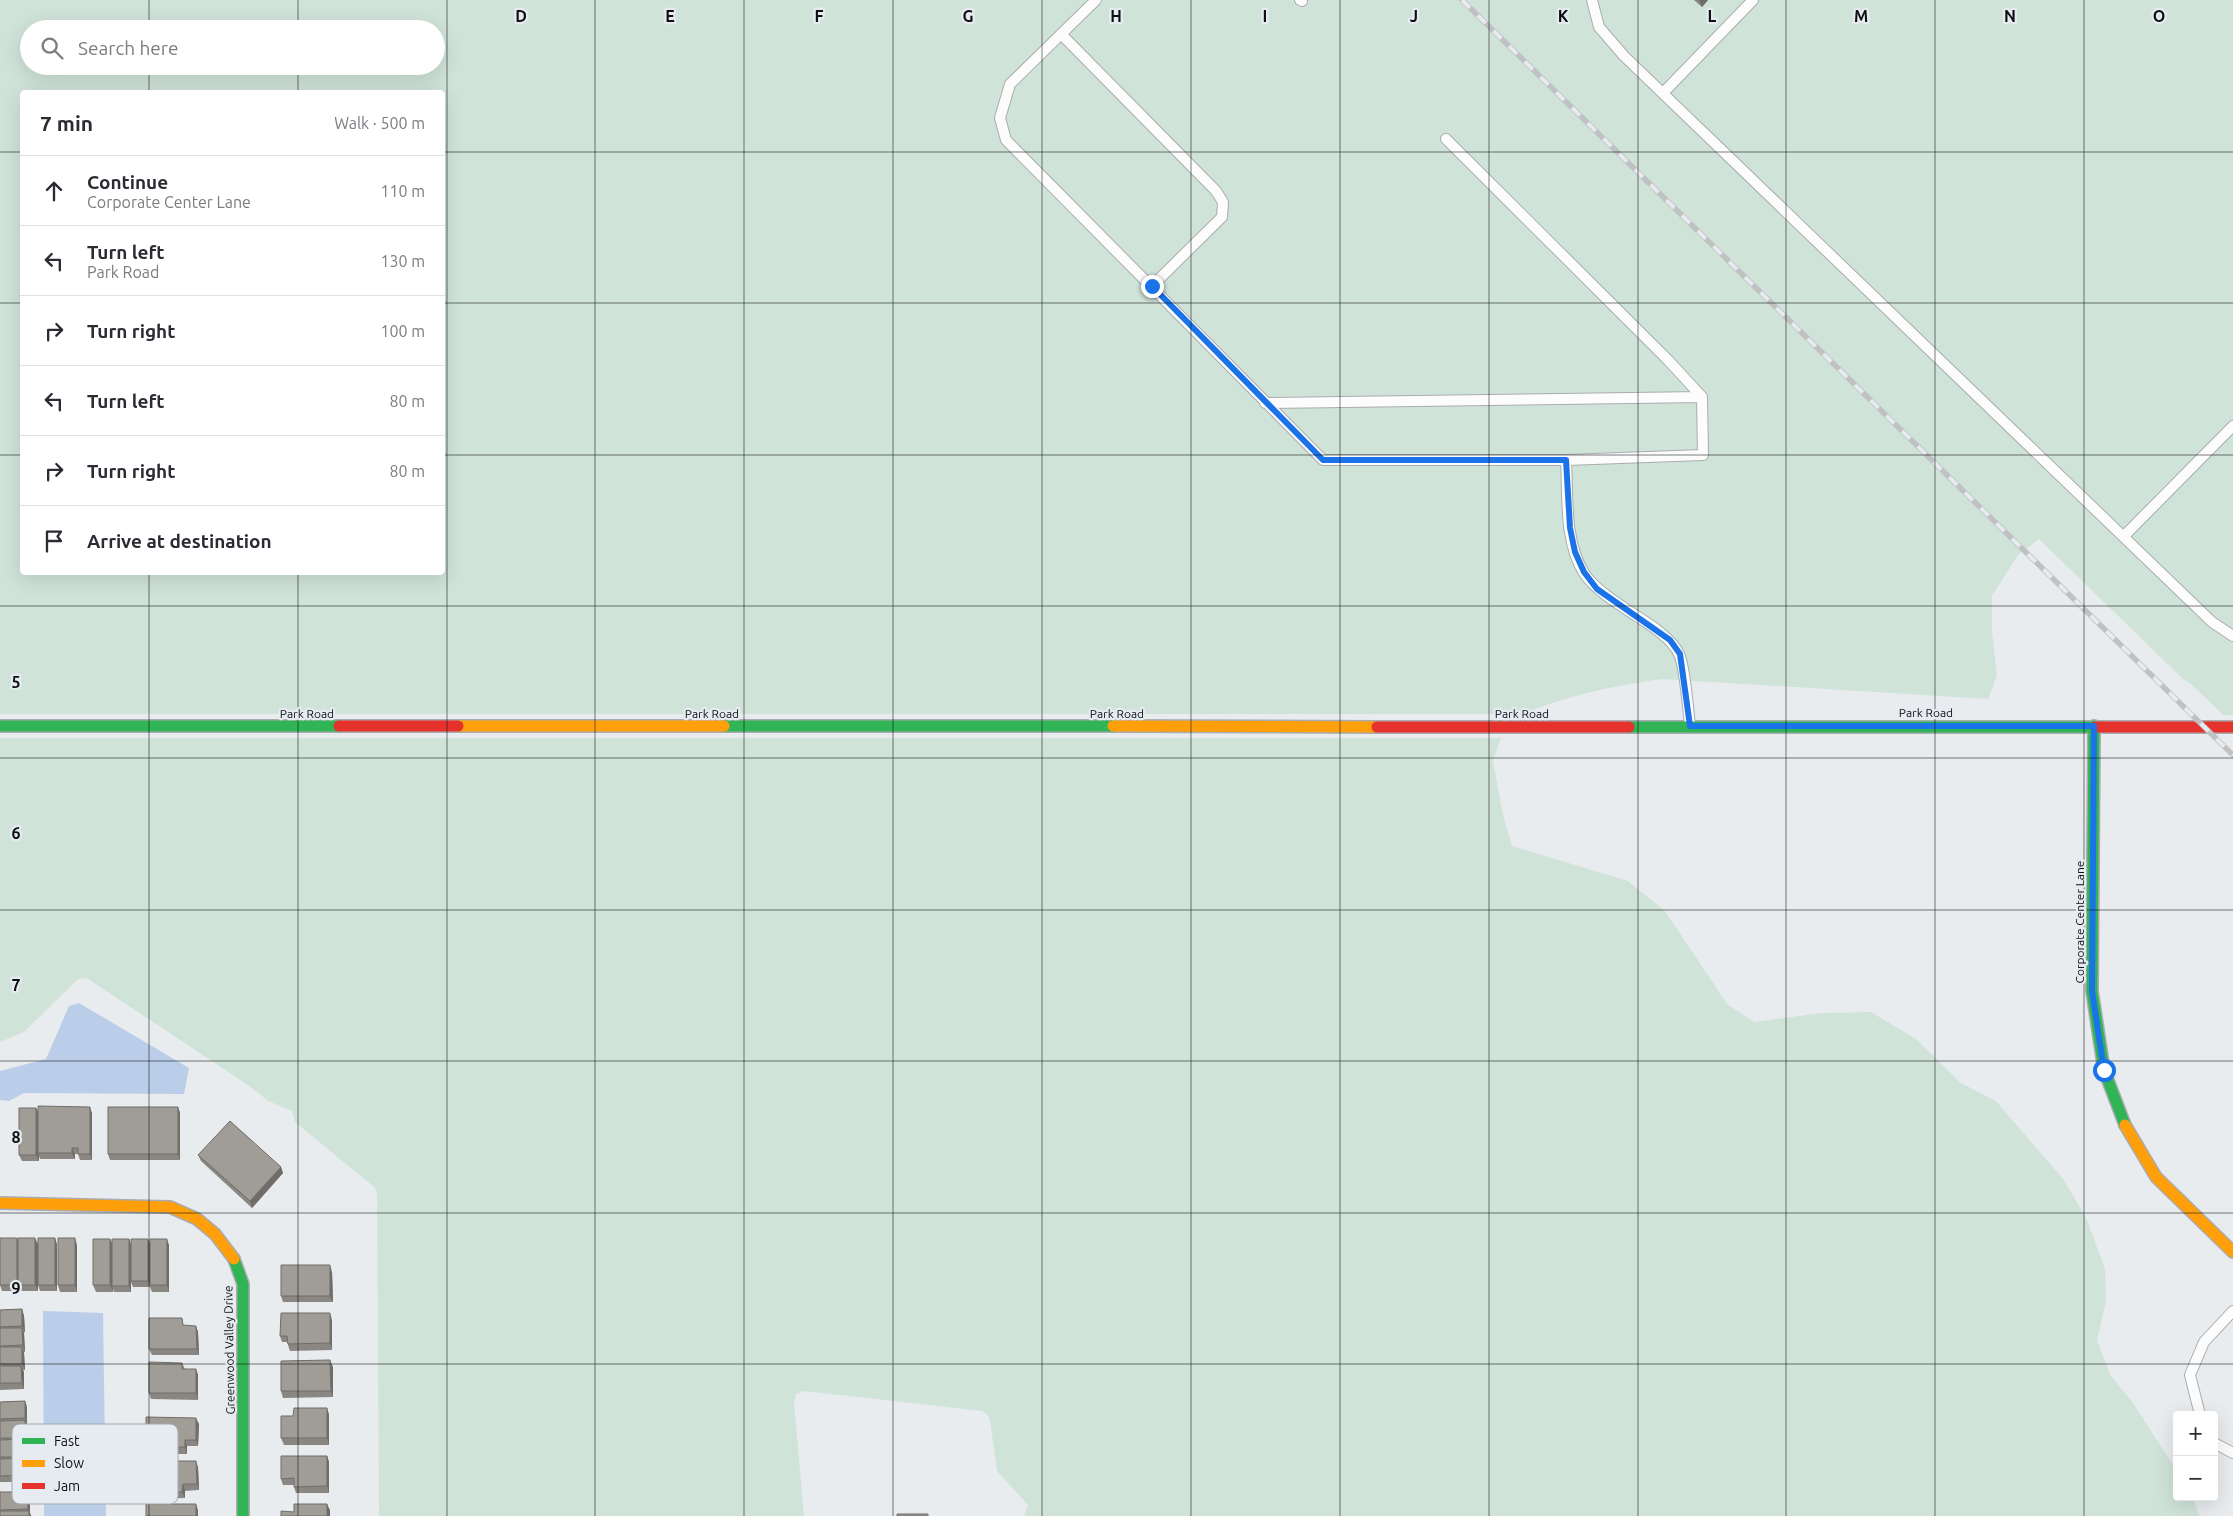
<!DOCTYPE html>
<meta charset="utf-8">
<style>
:root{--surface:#fff;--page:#f7f7f7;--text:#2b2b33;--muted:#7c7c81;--line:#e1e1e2}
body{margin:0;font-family:Ubuntu,sans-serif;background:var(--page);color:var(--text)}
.controls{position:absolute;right:15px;bottom:15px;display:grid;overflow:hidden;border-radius:5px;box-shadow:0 5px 20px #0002}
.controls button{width:45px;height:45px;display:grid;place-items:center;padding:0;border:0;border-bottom:1px solid var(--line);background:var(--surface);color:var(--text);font:25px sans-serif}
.stop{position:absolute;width:15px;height:15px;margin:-11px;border:4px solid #1a73e8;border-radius:50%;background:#fff}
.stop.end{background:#1a73e8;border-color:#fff;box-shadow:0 1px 5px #0008}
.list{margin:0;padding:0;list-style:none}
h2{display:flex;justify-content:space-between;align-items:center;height:65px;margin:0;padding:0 20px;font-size:21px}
h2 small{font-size:16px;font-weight:400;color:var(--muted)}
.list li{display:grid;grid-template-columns:32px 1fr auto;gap:15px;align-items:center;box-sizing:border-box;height:70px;padding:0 20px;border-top:1px solid var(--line)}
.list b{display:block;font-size:19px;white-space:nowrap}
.list p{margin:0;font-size:16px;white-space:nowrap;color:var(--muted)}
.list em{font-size:16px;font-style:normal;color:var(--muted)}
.icon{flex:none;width:28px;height:28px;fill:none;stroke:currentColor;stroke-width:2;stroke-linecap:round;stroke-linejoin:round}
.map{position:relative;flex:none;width:2233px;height:1516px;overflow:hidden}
.search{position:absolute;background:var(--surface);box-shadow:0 5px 20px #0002;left:20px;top:20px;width:425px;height:55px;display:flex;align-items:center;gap:12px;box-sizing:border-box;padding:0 18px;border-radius:28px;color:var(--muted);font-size:19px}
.panel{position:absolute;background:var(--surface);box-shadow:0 5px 20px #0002;left:20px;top:90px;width:425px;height:485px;border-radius:5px}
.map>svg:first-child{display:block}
.green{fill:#d0e3d9;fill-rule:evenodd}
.water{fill:#bacde9}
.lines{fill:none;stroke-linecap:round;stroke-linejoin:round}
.lane-casing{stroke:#aaacaf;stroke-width:12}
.fast-casing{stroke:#aaacaf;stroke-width:14}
.slow-casing{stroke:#aaacaf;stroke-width:14}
.jam-casing{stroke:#aaacaf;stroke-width:14}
.lane{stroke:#fcfcfd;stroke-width:10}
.fast{stroke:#30b455;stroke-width:11}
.slow{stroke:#ff9f0a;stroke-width:11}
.jam{stroke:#e5322d;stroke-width:11}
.rail-casing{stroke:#c0c1c2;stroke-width:5.5}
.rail{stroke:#e6ebf2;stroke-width:4;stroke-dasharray:11;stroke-linecap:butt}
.wall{fill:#8a8681}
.shaded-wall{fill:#706d69}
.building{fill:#a09c96;stroke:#706d69}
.route{stroke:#1a73e8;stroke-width:6}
.grid{fill:none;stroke:#0d0f11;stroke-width:1;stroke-opacity:0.55}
.labels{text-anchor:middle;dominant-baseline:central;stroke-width:4.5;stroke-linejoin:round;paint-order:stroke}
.street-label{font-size:12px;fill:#0d0f11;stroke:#e6ebf2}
.key{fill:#e6ebf2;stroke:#a5a9ae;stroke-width:1}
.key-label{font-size:14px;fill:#0d0f11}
.grid-label{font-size:16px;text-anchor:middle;font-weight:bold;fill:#0d0f11;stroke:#e6ebf2;stroke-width:4.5;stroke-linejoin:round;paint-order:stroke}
</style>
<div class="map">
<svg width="2233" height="1516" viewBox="0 0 2233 1516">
<rect width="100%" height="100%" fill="#e9ecef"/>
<path class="green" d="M0,0H2233V715H2223L2190,683L2184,680L2039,539L2018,555L1992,596V631L1997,676L1988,699L1662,679C1612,686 1570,695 1523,714H0ZM29,29H436V66H29ZM22,92H442V572H22Z
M0,738H1501L1493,761L1503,815L1512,846L1628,881L1665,911L1728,1005L1755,1022L1821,1013L1871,1012L1916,1039L1961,1083L1996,1101L2064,1180L2087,1220L2105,1269L2106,1301L2097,1341L2111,1376L2133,1403L2177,1471V1497H2192L2200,1516H1024L1028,1505L997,1471L990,1420L987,1414L982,1411L804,1391L796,1394L794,1402L804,1516H379L377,1192L374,1187L295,1122L292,1111L268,1101L248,1085L88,979L82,978L77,980L24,1032L0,1042Z"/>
<path class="water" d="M79,1003L189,1068L184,1094L24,1093L9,1101L0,1100V1071L46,1059L69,1006Z
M43,1311L103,1313L106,1516H44Z"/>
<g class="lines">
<g class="lane-casing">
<path id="lane" d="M1096,0L1010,84L1000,118L1006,140L1323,460H1566C1568,496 1564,541 1584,573C1605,605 1666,625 1679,654C1685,666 1688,709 1690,725
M1300,0L1302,1
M1592,0L1599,27L1624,56C1820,244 2016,433 2212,622L2233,636
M1061,34L1216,191L1223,202L1222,217L1152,286
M1663,93L1753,0
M1446,139L1668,360L1702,397
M1265,403L1702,397L1703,455L1566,460
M2124,536L2233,426
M2200,1415L2190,1375L2204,1342L2233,1311
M2214,1443L2233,1453"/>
</g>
<g class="fast-casing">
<path id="fast" d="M0,726H339
M724,726H1113
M2094,726L2092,991L2104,1070L2125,1125
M1629,727H2095
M234,1259L243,1284V1516"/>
</g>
<g class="slow-casing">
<path id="slow" d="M458,726H724
M1113,726L1377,727
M2125,1125L2156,1177L2233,1252
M0,1203L170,1207L197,1219L215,1234L234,1259"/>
</g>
<g class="jam-casing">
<path id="jam" d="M339,726H458
M1377,727H1629
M2095,727H2233"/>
</g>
<use href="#lane" class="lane"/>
<use href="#fast" class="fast"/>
<use href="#slow" class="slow"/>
<use href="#jam" class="jam"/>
<g class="rail-casing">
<path id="rail" d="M1462,0L2233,755"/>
</g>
<use href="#rail" class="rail"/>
</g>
<path class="wall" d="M1694,0H1708L1702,7Z
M178,1107L180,1113V1160H110L108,1154Z
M36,1108L38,1111L92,1113V1160H80L78,1154H75V1159H40L39,1156V1161H22L19,1155Z
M198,1155L281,1167L283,1173L252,1208L201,1161Z
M0,1238H17L18,1242L35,1238L38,1291H20L19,1287V1291H2L0,1285Z
M55,1238L57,1291H40L38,1285Z
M129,1239L131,1244L148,1239L150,1243L169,1245V1292H152L150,1287H133L131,1282V1292H114L113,1289V1292H96L93,1285L112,1242Z
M77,1245V1292H60L58,1285Z
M332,1272L333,1302H283L281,1296Z
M22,1309L24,1316L25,1332L24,1333L25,1352H24L25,1370H23L24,1372V1389L0,1390V1310Z
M332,1320V1350L290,1351L287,1342H282L280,1336Z
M185,1326H196L198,1332L199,1355H152L149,1349Z
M182,1363L185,1369H196L198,1375V1400L151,1399L149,1393Z
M333,1367V1397L283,1398L281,1391Z
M25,1401L27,1407V1424H26L27,1427L28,1444H27L28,1463H27L28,1482H0V1402Z
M327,1408L329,1415V1445H284L281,1438L293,1416Z
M199,1424L198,1446H187V1454H148L146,1448Z
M327,1456L329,1462V1493H296L294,1487V1485H283L281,1479Z
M198,1467L199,1490L185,1491V1498L151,1499L149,1493Z
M0,1492H27L30,1499V1513L31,1516H0Z"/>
<path class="shaded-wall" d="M1699,0H1708L1702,7Z
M90,1107L92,1113V1160L90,1154Z
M178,1107L180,1113V1160L178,1154Z
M36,1108L39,1114L38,1153L39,1156V1161L36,1155Z
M72,1148L75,1154V1159L72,1153Z
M281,1167L283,1173L252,1208L250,1201Z
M17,1238L19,1244L18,1285L19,1291L17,1285Z
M35,1238L38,1244V1291L35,1285Z
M55,1238L57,1244V1291L55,1285Z
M75,1238L77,1245V1292L75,1285Z
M110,1239L113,1245L112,1286L113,1292L110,1285Z
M129,1239L131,1245V1292L129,1286Z
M148,1239L150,1245V1285L148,1281Z
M167,1239L169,1245V1292L167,1285Z
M330,1265L332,1272L333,1302L330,1296Z
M22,1309L24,1316L25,1332L22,1326Z
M330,1313L332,1320V1350L330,1343Z
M196,1326L198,1332L199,1355L197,1349Z
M22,1328L24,1334L25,1352L23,1345Z
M22,1347L24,1353L25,1370L22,1364Z
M330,1360L333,1367V1397L331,1391Z
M21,1366L24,1372V1389L22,1383Z
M196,1369L198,1375V1400L196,1393Z
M25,1401L27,1407V1424L25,1418Z
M327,1408L329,1415V1445L327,1438Z
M196,1418L199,1424L198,1446L196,1440Z
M25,1420L27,1427L28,1444L26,1438Z
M25,1439L28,1446V1463L26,1457Z
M185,1440L187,1446V1454L185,1447Z
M327,1456L329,1462V1493L327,1486Z
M25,1458L28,1465V1482L26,1475Z
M196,1461L198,1467L199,1490L197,1484Z
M183,1484L185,1491V1498L182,1492Z
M27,1492L30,1499V1513L31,1516H29L28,1509Z
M196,1504L198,1510V1516H196Z
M327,1504L330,1510V1516H327Z"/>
<path class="building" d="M38,1106L90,1107V1154H78V1148H72V1153H38Z
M108,1107H178V1154H108Z
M19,1108H36V1155H19Z
M230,1121L281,1167L250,1201L198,1155Z
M0,1238H17V1285H0Z
M18,1238H35V1285H18Z
M38,1238H55V1285H38Z
M58,1238H75V1285H58Z
M93,1239H110V1285H93Z
M112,1239H129V1286H112Z
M131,1239H148V1281H131Z
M150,1239H167V1285H150Z
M281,1265H330V1296H281Z
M22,1309V1326L0,1327V1310Z
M281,1313H330V1343L288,1344L287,1336H280Z
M149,1318H182L183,1325L196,1326L197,1349H149Z
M0,1328H22L23,1345L0,1346Z
M0,1347H22V1364H0Z
M330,1360L331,1391H281V1361Z
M149,1362L182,1363V1369H196V1393H149Z
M0,1366H21L22,1383H0Z
M25,1401V1418L0,1419V1402Z
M294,1408H327V1438H281V1416H293Z
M146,1417L196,1418V1440H185V1447L146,1448Z
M25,1420L26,1438H0V1421Z
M25,1439L26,1457H0V1440Z
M281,1456H327V1486L294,1487V1478L281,1479Z
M25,1458L26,1475L0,1476V1459Z
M149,1461H196L197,1484H183L182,1492L149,1493Z
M0,1492H27L28,1509L0,1510Z
M146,1504H196V1516H146Z
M294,1504H327V1516H281V1511L294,1512Z
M0,1511H29V1516H0Z
M897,1514H928V1516H897Z"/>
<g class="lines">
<path class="route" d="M1152,286L1323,460H1566L1570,528L1575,552L1584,572L1597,589L1670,640L1680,654L1690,726H2094L2092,991L2104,1070"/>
</g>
<path class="grid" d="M149,0V29M298,0V29M447,0V1516M595,0V1516M744,0V1516M893,0V1516M1042,0V1516M1191,0V1516M1340,0V1516M1489,0V1516M1638,0V1516M1786,0V1516M1935,0V1516M2084,0V1516M149,66V92M298,66V92M0,152H22M442,152H2233M0,303H22M442,303H2233M0,455H22M442,455H2233M149,572V1516M298,572V1516M0,606H2233M0,758H2233M0,910H2233M0,1061H2233M0,1213H2233M0,1364H2233"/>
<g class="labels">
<g class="street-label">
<text x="1926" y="712">Park Road</text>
<text x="307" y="713">Park Road</text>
<text x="712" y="713">Park Road</text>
<text x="1117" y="713">Park Road</text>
<text x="1522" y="713">Park Road</text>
<text transform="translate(2079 922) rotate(-90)">Corporate Center Lane</text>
<text transform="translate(229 1350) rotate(-91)">Greenwood Valley Drive</text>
</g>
</g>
<rect x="12" y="1424" width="166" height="80" rx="8" class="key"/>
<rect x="22" y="1438" width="23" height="6" fill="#30b455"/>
<rect x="22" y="1460" width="23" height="7" fill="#ff9f0a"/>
<rect x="22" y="1483" width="23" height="6" fill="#e5322d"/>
<g class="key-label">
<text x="54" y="1446">Fast</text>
<text x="54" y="1468">Slow</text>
<text x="54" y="1491">Jam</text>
</g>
<g class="grid-label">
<text x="521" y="22">D</text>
<text x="670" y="22">E</text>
<text x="819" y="22">F</text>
<text x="968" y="22">G</text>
<text x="1116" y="22">H</text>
<text x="1265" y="22">I</text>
<text x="1414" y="22">J</text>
<text x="1563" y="22">K</text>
<text x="1712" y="22">L</text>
<text x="1861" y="22">M</text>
<text x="2010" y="22">N</text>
<text x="2159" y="22">O</text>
<text x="16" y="688">5</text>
<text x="16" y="839">6</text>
<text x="16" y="991">7</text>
<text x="16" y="1143">8</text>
<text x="16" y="1294">9</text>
</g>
</svg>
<div class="controls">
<button>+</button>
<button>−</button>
</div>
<div class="stop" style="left:2104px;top:1070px"></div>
<div class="stop end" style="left:1152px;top:286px"></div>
<div class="search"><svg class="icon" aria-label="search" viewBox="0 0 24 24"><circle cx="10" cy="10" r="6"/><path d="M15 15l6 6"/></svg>Search here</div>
<section class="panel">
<h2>7 min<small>Walk · 500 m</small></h2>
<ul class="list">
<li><svg class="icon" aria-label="ahead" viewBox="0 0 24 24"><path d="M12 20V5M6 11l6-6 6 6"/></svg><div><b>Continue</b><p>Corporate Center Lane</p></div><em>110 m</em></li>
<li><svg class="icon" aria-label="left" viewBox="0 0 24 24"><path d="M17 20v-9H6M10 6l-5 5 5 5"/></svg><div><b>Turn left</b><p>Park Road</p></div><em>130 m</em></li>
<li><svg class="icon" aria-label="right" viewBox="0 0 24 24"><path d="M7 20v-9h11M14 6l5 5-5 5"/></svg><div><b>Turn right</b></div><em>100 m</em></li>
<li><svg class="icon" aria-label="left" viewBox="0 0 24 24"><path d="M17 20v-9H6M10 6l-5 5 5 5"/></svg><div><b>Turn left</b></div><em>80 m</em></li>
<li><svg class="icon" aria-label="right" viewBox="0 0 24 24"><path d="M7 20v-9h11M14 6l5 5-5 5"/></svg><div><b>Turn right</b></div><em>80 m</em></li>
<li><svg class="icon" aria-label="arrive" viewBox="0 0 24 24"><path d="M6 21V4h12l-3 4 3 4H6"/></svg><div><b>Arrive at destination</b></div></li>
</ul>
</section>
</div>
